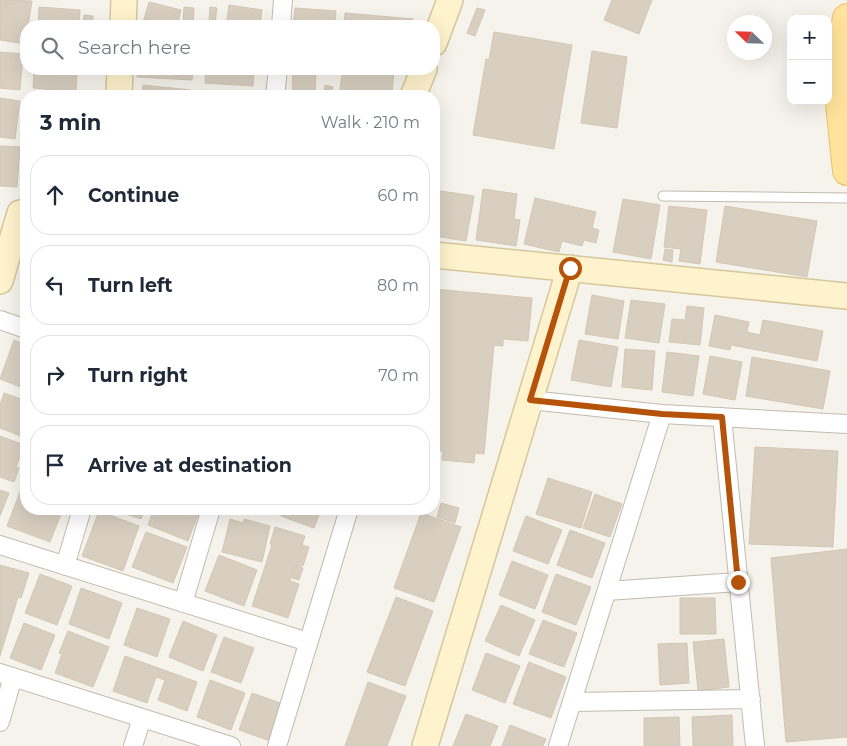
<!DOCTYPE html>
<meta charset="utf-8">
<style>
:root{--surface:#fff;--page:#f6f6f7;--text:#1f2937;--muted:#747a83;--line:#e0e1e3}
body{margin:0;font-family:Montserrat,sans-serif;background:var(--page);color:var(--text)}
.controls{position:absolute;right:15px;top:15px;display:grid;overflow:hidden;border-radius:10px;box-shadow:0 5px 20px #0002}
.controls button{width:45px;height:45px;display:grid;place-items:center;padding:0;border:0;border-bottom:1px solid var(--line);background:var(--surface);color:var(--text);font:25px sans-serif}
.compass{position:absolute;left:727px;top:15px;width:45px;height:45px;border-radius:50%;background:var(--surface);box-shadow:0 5px 20px #0002;rotate:293deg}
.stop{position:absolute;width:15px;height:15px;margin:-11px;border:4px solid #b45309;border-radius:50%;background:#fff}
.stop.end{background:#b45309;border-color:#fff;box-shadow:0 1px 5px #0008}
.list{margin:0;padding:0;list-style:none}
h2{display:flex;justify-content:space-between;align-items:center;height:65px;margin:0;padding:0 20px;font-size:21px}
h2 small{font-size:16px;font-weight:400;color:var(--muted)}
.list li{display:grid;grid-template-columns:32px 1fr auto;gap:15px;align-items:center;box-sizing:border-box;height:80px;margin:0 10px 10px;padding:0 10px;border:1px solid var(--line);border-radius:20px}
.list b{display:block;font-size:19px;white-space:nowrap}
.list em{font-size:16px;font-style:normal;color:var(--muted)}
.icon{flex:none;width:28px;height:28px;fill:none;stroke:currentColor;stroke-width:2;stroke-linecap:round;stroke-linejoin:round}
.map{position:relative;flex:none;width:847px;height:746px;overflow:hidden}
.search{position:absolute;background:var(--surface);box-shadow:0 5px 20px #0002;left:20px;top:20px;width:420px;height:55px;display:flex;align-items:center;gap:12px;box-sizing:border-box;padding:0 18px;border-radius:20px;color:var(--muted);font-size:19px}
.panel{position:absolute;background:var(--surface);box-shadow:0 5px 20px #0002;left:20px;top:90px;width:420px;height:425px;border-radius:20px}
.map>svg:first-child{display:block}
.building{fill:#d8cfc1;stroke:#d3c7b4}
.lines{fill:none;stroke-linecap:round;stroke-linejoin:round}
.lane-casing{stroke:#c2bbae;stroke-width:11}
.street-casing{stroke:#c2bbae;stroke-width:20}
.secondary-casing{stroke:#d6c79b;stroke-width:28}
.primary-casing{stroke:#e6c16a;stroke-width:30}
.lane{stroke:#fff;stroke-width:9}
.street{stroke:#fff;stroke-width:18}
.secondary{stroke:#fff3cd;stroke-width:25}
.primary{stroke:#ffe39c;stroke-width:28}
.route{stroke:#b45309;stroke-width:6}
</style>
<div class="map">
<svg width="847" height="746" viewBox="0 0 847 746">
<rect width="100%" height="100%" fill="#f6f3ec"/>
<path class="building" d="M0,0L32,1L28,26H26V44L0,40Z
M612,0H652L639,34L604,20Z
M149,2L181,10L177,26H142Z
M229,5L262,10L260,26H226Z
M39,7L80,10L79,26H38Z
M184,7L194,8L193,26H183Z
M210,7L217,8L215,23H209Z
M295,8L336,11L335,26H293Z
M477,8L485,10L475,36L467,33Z
M345,13L413,19V26H344Z
M84,15L93,16V26H83Z
M203,23L214,24L213,26H203Z
M494,32L572,45L554,149L473,135L486,59L489,60Z
M592,51L627,57L617,128L581,123Z
M0,52L23,54L20,90L0,88Z
M34,69H77L76,92L33,88Z
M138,69H193L192,80L137,77Z
M206,69H254L253,86L205,83Z
M293,69H316L315,96H292Z
M343,69L394,72L392,92H388L387,96H339Z
M143,85L191,90V96H142Z
M325,85L333,87L331,96L323,95Z
M206,90L235,96H205Z
M0,98L20,101L15,139L0,137Z
M0,146L20,147L17,187L0,186Z
M483,189L517,194L514,219L520,220L516,246L476,240Z
M434,190L474,196L466,241L434,236Z
M535,198L596,212L592,228L599,230L596,243L584,240L582,246L562,241L559,252L524,244Z
M623,199L660,205L651,259L613,252Z
M669,206L707,210L700,264L679,261L681,249L664,247Z
M725,206L817,221L807,277L716,262Z
M665,249L673,250L672,262L663,260Z
M434,289L532,298L528,341L503,339V346L494,345L484,454L475,453L474,463L442,460L443,451L434,450Z
M592,295L624,301L618,339L585,334Z
M631,300L665,304L659,343L625,338Z
M687,306L704,308L700,345L669,342L672,319L685,320Z
M715,315L749,322L747,332L760,335L763,320L823,331L817,361L731,345L730,350L709,346Z
M14,340L26,345V389L0,379Z
M579,340L618,347L611,387L571,380Z
M625,349L655,351L652,390L622,387Z
M667,352L699,356L693,396L662,392Z
M710,356L742,362L735,400L703,394Z
M752,357L830,371L823,409L746,396Z
M4,393L26,401V438L0,428V405Z
M0,436L24,445L16,467L19,468L14,482L0,477Z
M755,447L838,451L833,547L749,544Z
M26,474V487L22,485Z
M548,478L592,492L581,528L536,514Z
M0,490L9,493L0,516Z
M20,492L26,494V509H63L50,542L7,526Z
M595,494L622,504L610,537L583,528Z
M441,503L459,508L455,523L437,517Z
M110,509H144L141,519Z
M154,509H200L188,541L148,525Z
M283,509H321L314,528L281,516Z
M99,511L139,526L123,571L82,556Z
M421,513L461,527L434,602L394,588Z
M526,516L562,530L548,564L513,551Z
M230,519L243,523L244,519L270,526L262,562L222,552Z
M275,527L305,536L302,545L309,547L303,566L295,564L290,581L299,584L288,618L252,606L272,545L270,544Z
M570,530L605,543L592,578L557,565Z
M146,532L187,547L173,583L132,567Z
M847,549V737L786,742L771,558Z
M219,555L257,570L244,606L205,591Z
M512,561L548,575L535,609L499,595Z
M0,565L29,573L21,598L18,597L0,656Z
M296,565L303,568L299,580L292,578Z
M40,574L72,586L57,625L25,613Z
M556,574L591,587L576,625L542,612Z
M81,588L122,603L109,639L69,624Z
M396,597L433,611L405,686L367,672Z
M680,598H715L716,634H680Z
M501,605L535,620L519,656L485,641Z
M137,608L170,619L157,657L124,645Z
M543,620L577,633L564,667L529,654Z
M183,621L217,635L203,671L169,657Z
M24,623L55,635L41,670L10,658Z
M68,631L109,647L93,687L55,673L62,654L59,653Z
M224,637L254,648L241,683L211,672Z
M724,639L729,687L698,691L693,642Z
M687,643L689,683L660,685L658,644Z
M486,653L520,666L505,703L472,690Z
M125,656L197,682L187,711L158,700L165,680L156,677L147,703L113,691Z
M529,662L566,677L551,718L513,704Z
M210,680L245,693L231,730L197,717Z
M368,682L406,696L387,746H345Z
M252,693L289,706L276,743L239,730Z
M466,714L498,726L490,746H453Z
M732,715L733,746H693L692,717Z
M679,717L680,746H644V718Z
M510,725L546,739L543,746H502Z"/>
<g class="lines">
<g class="lane-casing">
<path id="lane" d="M663,196L847,198"/>
</g>
<g class="street-casing">
<path id="street" d="M281,26L283,0
M275,96L278,69
M0,320L26,329
M530,400L662,414
M722,417L755,746
M0,545L308,642
M65,566L82,509
M607,591L738,582
M183,603L211,509
M0,673L231,746
M572,702L751,699
M0,722L13,677
M133,746L142,718
M277,746L349,509
M558,746L662,414L847,424"/>
</g>
<g class="secondary-casing">
<path id="secondary" d="M123,26L124,0
M434,43L450,0
M119,96L120,69
M413,96L424,69
M434,255L847,296
M0,281L20,213
M425,746L570,268"/>
</g>
<g class="primary-casing">
<path id="primary" d="M847,18L837,75L847,171"/>
</g>
<use href="#lane" class="lane"/>
<use href="#street" class="street"/>
<use href="#secondary" class="secondary"/>
<use href="#primary" class="primary"/>
</g>
<g class="lines">
<path class="route" d="M570,268L530,400L662,414L722,417L738,582"/>
</g>
</svg>
<div class="controls">
<button>+</button>
<button>−</button>
</div>
<svg class="compass" viewBox="-18 -18 36 36"><path d="M0-13l5 13h-10z" fill="#e53935"/><path d="M0 13l5-13h-10z" fill="#747a83"/></svg>
<div class="stop" style="left:570px;top:268px"></div>
<div class="stop end" style="left:738px;top:582px"></div>
<div class="search"><svg class="icon" aria-label="search" viewBox="0 0 24 24"><circle cx="10" cy="10" r="6"/><path d="M15 15l6 6"/></svg>Search here</div>
<section class="panel">
<h2>3 min<small>Walk · 210 m</small></h2>
<ul class="list">
<li><svg class="icon" aria-label="ahead" viewBox="0 0 24 24"><path d="M12 20V5M6 11l6-6 6 6"/></svg><div><b>Continue</b></div><em>60 m</em></li>
<li><svg class="icon" aria-label="left" viewBox="0 0 24 24"><path d="M17 20v-9H6M10 6l-5 5 5 5"/></svg><div><b>Turn left</b></div><em>80 m</em></li>
<li><svg class="icon" aria-label="right" viewBox="0 0 24 24"><path d="M7 20v-9h11M14 6l5 5-5 5"/></svg><div><b>Turn right</b></div><em>70 m</em></li>
<li><svg class="icon" aria-label="arrive" viewBox="0 0 24 24"><path d="M6 21V4h12l-3 4 3 4H6"/></svg><div><b>Arrive at destination</b></div></li>
</ul>
</section>
</div>
